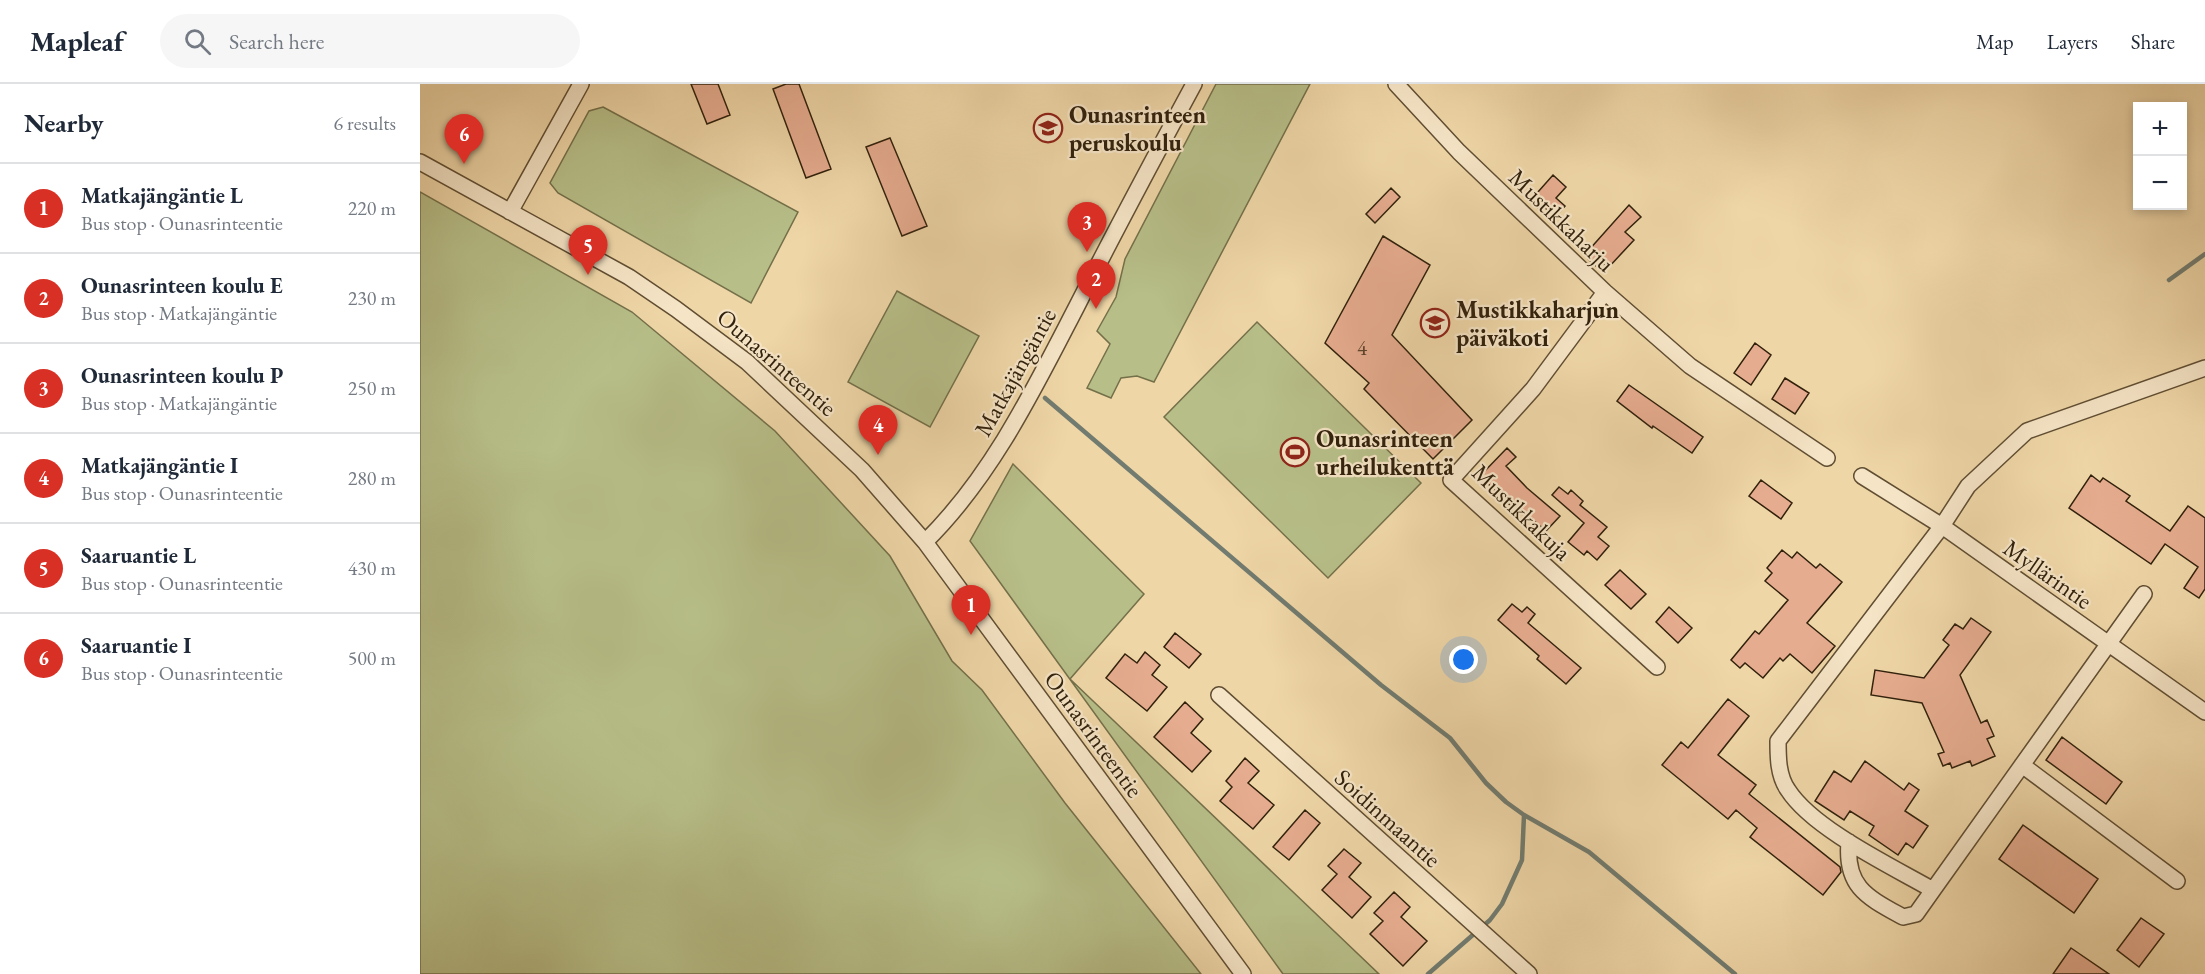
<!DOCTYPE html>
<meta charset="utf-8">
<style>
:root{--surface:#fff;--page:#f6f6f7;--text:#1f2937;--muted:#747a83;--line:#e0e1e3;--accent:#d93025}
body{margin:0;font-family:"EB Garamond",serif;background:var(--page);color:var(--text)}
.controls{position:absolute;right:18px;top:18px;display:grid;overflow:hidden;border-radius:0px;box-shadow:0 3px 9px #0003}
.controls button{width:54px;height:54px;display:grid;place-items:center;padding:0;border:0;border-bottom:2px solid var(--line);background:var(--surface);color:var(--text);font:30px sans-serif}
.you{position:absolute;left:1044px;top:576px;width:21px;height:21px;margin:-15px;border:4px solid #fff;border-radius:50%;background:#1a73e8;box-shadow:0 0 0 9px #1a73e833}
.badge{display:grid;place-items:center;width:39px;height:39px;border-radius:50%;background:var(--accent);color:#fff;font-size:20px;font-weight:700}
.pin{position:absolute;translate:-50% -50px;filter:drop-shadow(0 2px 3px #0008)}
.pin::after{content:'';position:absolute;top:32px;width:21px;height:18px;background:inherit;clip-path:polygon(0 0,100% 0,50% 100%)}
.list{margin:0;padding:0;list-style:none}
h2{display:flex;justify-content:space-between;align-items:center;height:78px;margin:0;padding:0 24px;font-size:26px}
h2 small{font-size:20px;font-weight:400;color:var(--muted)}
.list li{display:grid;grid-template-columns:39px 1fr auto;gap:18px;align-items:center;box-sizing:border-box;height:90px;padding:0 24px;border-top:2px solid var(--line)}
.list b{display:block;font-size:22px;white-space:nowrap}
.list p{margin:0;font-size:20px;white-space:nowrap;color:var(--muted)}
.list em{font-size:20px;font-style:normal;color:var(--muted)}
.icon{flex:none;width:33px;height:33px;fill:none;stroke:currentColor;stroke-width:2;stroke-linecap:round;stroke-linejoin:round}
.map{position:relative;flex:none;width:1785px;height:890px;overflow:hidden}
header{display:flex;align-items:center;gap:36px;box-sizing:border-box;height:84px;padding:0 30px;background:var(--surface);border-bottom:2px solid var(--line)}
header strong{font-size:28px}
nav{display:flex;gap:33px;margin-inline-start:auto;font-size:21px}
.search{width:420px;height:54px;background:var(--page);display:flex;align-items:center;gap:15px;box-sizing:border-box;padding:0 21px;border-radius:33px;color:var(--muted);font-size:22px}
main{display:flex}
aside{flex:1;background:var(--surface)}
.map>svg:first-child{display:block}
.green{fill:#b7be88;stroke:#74704a;stroke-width:1.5}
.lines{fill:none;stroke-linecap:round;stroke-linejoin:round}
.stream{stroke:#717b6f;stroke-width:4.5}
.building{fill:#e6ac8f;stroke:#31210c;stroke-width:1.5}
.minor-casing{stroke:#604e33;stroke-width:18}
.minor{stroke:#f5e4c6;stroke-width:15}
.labels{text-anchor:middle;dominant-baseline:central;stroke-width:4.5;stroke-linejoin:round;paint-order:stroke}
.number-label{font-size:21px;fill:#5e442d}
.poi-label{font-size:24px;font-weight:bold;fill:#31210c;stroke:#f5e4c6;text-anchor:start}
.street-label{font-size:24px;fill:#31210c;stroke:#f5e4c6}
</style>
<header>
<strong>Mapleaf</strong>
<div class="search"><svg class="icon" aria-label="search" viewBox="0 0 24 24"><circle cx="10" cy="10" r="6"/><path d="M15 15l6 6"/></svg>Search here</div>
<nav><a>Map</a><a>Layers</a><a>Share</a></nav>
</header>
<main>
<aside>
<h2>Nearby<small>6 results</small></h2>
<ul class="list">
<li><span class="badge">1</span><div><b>Matkajängäntie L</b><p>Bus stop · Ounasrinteentie</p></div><em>220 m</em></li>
<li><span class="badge">2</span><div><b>Ounasrinteen koulu E</b><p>Bus stop · Matkajängäntie</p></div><em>230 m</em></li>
<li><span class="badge">3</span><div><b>Ounasrinteen koulu P</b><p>Bus stop · Matkajängäntie</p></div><em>250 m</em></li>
<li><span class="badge">4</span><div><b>Matkajängäntie I</b><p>Bus stop · Ounasrinteentie</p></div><em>280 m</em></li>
<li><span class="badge">5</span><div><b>Saaruantie L</b><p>Bus stop · Ounasrinteentie</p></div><em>430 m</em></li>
<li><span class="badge">6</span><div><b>Saaruantie I</b><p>Bus stop · Ounasrinteentie</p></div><em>500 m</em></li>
</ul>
</aside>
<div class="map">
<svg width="1785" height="890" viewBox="0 0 1785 890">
<rect width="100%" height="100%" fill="#efd6a7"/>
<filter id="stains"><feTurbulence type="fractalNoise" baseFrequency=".00333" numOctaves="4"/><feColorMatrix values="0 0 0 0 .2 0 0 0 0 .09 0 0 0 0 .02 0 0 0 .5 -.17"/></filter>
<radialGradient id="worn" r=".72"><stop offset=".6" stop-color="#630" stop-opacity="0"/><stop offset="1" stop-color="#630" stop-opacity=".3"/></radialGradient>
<path class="green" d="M796,0H890L734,298L717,292L701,294L691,314L667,304L690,260L677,247L696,213L705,175Z
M183,23L378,128L331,219L138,109L130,99L169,27Z
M0,108L212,228L355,347L470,472L532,577L562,606L645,719L781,890H0Z
M477,207L559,252L510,343L428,298Z
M837,238L1001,399L908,494L744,333Z
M593,380L724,510L650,595L959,890H863L550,457Z"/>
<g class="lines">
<path class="stream" d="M1749,196L1785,170
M625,314L961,601L1030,654L1066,699L1086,718L1104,731L1169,768L1315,890
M1008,890L1070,836L1082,820L1102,776L1104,731"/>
</g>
<path class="building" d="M271,0H298L310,31L287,40Z
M366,0H379L411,85L386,94L353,5Z
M470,54L507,142L482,152L446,63Z
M1133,91L1146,103L1136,114L1145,122L1135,133L1122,121L1119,125L1110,117Z
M971,104L980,113L955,139L946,130Z
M1209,121L1221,133L1205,148L1214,156L1188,184L1181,178L1177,183L1168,175L1172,171L1168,167Z
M963,152L1010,181L972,251L1052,336L1013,375L944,305L949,299L905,259Z
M1335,259L1351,271L1331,301L1314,289Z
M1365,294L1389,309L1375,330L1352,315Z
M1209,301L1283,353L1272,369L1233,342L1232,344L1197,317Z
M1087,364L1096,373L1086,382L1107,404L1140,432L1126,447L1093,419L1090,421L1060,392Z
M1671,391L1680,398L1683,394L1710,412L1706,417L1750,447L1768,422L1785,434V505L1779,514L1764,504L1778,483L1745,460L1731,480L1649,424Z
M1341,396L1372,419L1361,435L1329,412Z
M1139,403L1148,410L1151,406L1163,417L1160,421L1187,443L1178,453L1189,462L1177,476L1167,467L1164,471L1148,458L1164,439L1132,411Z
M1362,466L1372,474L1377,468L1396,484L1400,480L1422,498L1387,539L1415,562L1392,589L1370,570L1363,577L1360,574L1343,594L1325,579L1320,584L1311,576L1335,547L1339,550L1368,516L1345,497L1352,489L1347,484Z
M1200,486L1226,510L1211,525L1185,501Z
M1092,520L1102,528L1107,523L1115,530L1108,539L1161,584L1146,600L1117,575L1119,572L1078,536Z
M1249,523L1272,544L1258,559L1236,538Z
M1551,534L1571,548L1540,591L1561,639L1567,636L1574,652L1567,655L1575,672L1552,682L1550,677L1532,684L1530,679L1523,682L1518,670L1524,668L1502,619L1451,611L1455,586L1504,594L1529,561L1523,556L1535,540L1543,545Z
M755,549L781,570L769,584L744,563Z
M725,568L740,581L732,591L747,603L727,627L686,594L705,570L717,579Z
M1308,615L1329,632L1298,671L1336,701L1329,710L1420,783L1421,788L1403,811L1330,753L1337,744L1316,726L1308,735L1242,681L1261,658L1268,664Z
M765,618L783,635L771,649L791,667L772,688L734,653Z
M1642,653L1702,698L1686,720L1626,676Z
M825,674L839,687L828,699L854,721L833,745L800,717L812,703L806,697Z
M1445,677L1484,706L1489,699L1499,706L1485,727L1508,742L1493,764L1486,759L1478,771L1449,751L1454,742L1430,727L1424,736L1395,717L1414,687L1431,698Z
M885,726L900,739L869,776L853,763Z
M1603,741L1678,795L1654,829L1579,775Z
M924,765L941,779L929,793L951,813L932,834L902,806L917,790L908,782Z
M974,808L990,823L981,833L1007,857L983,882L950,850L963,837L954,829Z
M1721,834L1744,850L1719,883L1697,866Z
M1651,864L1689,890H1633Z"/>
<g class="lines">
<g class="minor-casing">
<path id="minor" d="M976,0L1039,68L1185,208L1270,282L1407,374
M0,78L209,193L256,225L327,278L442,386L505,458L823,890
M90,128L161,0
M1185,208L1113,305L1031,396L1237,583
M1442,392L1522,442L1785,628
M505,458C572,392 614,305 657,222C695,147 734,74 774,0
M1724,510L1513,806C1473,783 1393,745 1368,706C1358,692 1358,673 1358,657L1522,442L1548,402L1607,347L1785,284
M799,611L1109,890
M1602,681L1757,797
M1429,758C1425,803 1447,813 1483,833L1496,830L1513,806"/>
</g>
<use href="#minor" class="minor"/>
</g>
<defs>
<g id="school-ring" transform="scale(1.5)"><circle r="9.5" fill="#f5e4c6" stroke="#8f2418" stroke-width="1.5"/><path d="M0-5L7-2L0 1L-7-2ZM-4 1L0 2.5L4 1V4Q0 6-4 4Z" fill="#8f2418"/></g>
<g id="stadium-ring" transform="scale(1.5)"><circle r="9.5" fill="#f5e4c6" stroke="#8f2418" stroke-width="1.5"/><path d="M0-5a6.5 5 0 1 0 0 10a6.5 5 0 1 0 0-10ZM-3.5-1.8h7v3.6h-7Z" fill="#8f2418"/></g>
</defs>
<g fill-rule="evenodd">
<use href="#school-ring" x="628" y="44"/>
<use href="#school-ring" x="1015" y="239"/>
<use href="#stadium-ring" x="875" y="368"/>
</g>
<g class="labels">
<g class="number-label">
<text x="942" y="263">4</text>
</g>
<g class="poi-label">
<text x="649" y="30">Ounasrinteen<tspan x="649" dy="28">peruskoulu</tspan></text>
<text x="1036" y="225">Mustikkaharjun<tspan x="1036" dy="28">päiväkoti</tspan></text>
<text x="896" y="354">Ounasrinteen<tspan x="896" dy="28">urheilukenttä</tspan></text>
</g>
<g class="street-label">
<text transform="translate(1142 136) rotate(44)">Mustikkaharju</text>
<text transform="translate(357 278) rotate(41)">Ounasrinteentie</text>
<text transform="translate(595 288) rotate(-61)">Matkajängäntie</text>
<text transform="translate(1102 428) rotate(44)">Mustikkakuja</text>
<text transform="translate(1628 490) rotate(35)">Myllärintie</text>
<text transform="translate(674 650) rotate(54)">Ounasrinteentie</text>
<text transform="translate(968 734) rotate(42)">Soidinmaantie</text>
</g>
</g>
<rect width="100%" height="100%" filter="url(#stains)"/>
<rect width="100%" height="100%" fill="url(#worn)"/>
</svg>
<div class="controls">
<button>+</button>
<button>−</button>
</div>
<div class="you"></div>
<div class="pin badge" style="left:551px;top:551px">1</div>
<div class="pin badge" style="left:676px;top:225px">2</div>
<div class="pin badge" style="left:667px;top:168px">3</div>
<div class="pin badge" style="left:458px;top:371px">4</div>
<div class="pin badge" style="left:168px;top:191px">5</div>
<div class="pin badge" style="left:44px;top:80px">6</div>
</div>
</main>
